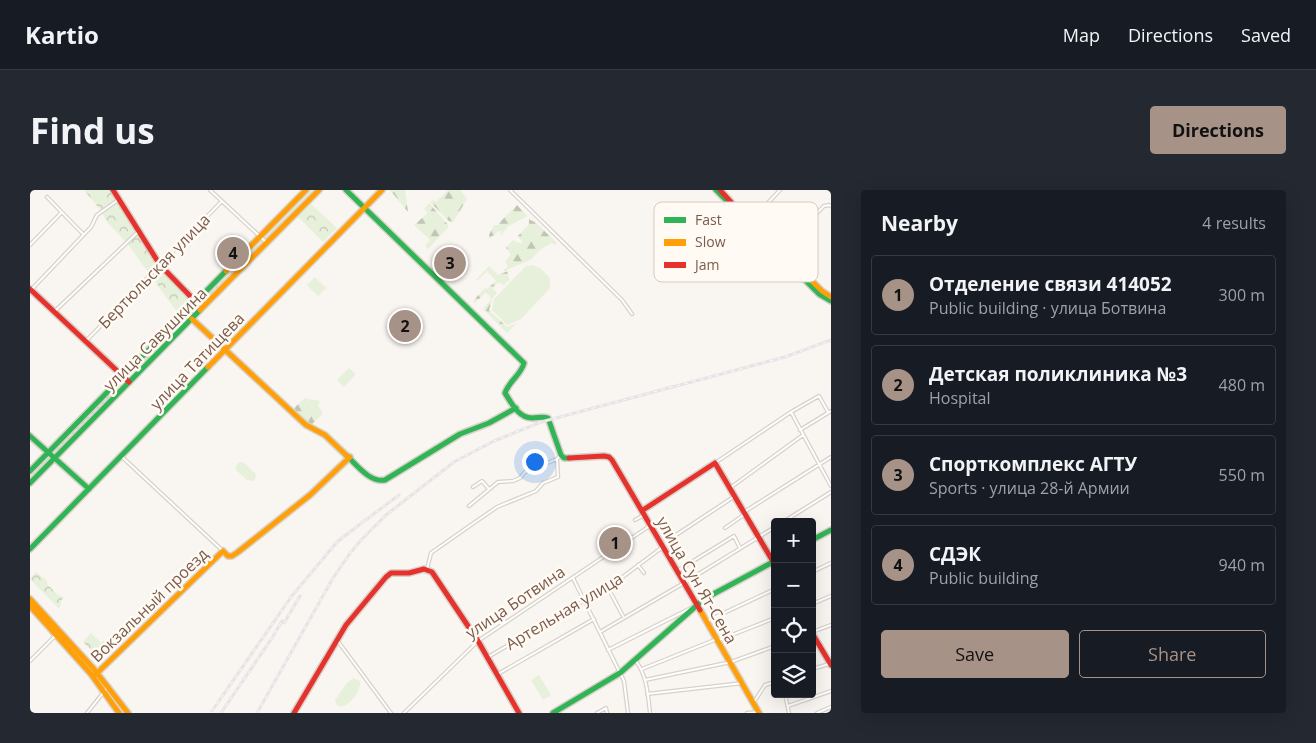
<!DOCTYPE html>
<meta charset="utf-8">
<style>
:root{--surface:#171b24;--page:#242831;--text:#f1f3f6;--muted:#9ea1a6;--line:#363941;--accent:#a69286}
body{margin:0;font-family:"Open Sans",sans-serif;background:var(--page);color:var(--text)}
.controls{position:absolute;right:15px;bottom:15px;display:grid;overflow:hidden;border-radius:5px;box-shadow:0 5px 20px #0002}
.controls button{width:45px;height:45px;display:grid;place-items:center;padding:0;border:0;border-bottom:1px solid var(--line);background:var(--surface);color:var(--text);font:25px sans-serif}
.you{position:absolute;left:504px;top:271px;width:18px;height:18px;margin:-12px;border:4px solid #fff;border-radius:50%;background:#1a73e8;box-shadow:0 0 0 8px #1a73e833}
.badge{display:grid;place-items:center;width:32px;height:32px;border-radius:50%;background:var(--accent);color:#111;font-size:16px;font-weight:700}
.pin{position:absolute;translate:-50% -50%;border:2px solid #fff;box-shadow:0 1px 5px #0006}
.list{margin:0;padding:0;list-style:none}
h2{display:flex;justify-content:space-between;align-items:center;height:65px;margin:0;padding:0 20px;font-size:21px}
h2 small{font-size:16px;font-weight:400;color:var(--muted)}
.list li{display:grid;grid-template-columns:32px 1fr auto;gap:15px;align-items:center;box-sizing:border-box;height:80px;margin:0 10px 10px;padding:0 10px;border:1px solid var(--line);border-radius:5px}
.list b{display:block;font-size:19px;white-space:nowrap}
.list p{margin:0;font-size:16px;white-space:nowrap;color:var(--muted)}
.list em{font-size:16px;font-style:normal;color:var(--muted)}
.actions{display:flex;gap:10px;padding:15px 20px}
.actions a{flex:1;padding:11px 0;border:1px solid var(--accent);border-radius:5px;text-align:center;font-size:18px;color:var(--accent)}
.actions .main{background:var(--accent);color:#111}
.icon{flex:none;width:28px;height:28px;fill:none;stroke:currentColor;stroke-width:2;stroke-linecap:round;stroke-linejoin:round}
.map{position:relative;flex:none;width:801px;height:523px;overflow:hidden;border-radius:5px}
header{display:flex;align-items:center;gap:30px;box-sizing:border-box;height:70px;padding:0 25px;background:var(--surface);border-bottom:1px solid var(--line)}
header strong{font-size:24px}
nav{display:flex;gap:28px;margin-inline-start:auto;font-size:18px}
.intro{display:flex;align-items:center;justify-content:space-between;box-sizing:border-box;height:120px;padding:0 30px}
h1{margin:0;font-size:35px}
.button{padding:12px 22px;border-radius:5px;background:var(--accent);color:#111;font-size:18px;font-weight:700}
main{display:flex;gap:30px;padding:0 30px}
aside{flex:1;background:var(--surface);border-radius:5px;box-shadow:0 5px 20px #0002}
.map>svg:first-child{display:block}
.grass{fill:url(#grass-dots)}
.forest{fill:url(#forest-firs)}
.park{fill:url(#park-crowns)}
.pitch{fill:#e7f0db}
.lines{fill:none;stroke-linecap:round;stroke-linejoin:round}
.street-casing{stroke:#d7d1cb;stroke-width:4.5}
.fast-casing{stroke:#d9d2cb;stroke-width:8}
.slow-casing{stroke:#d9d2cb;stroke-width:8}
.jam-casing{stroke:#d9d2cb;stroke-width:8}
.street{stroke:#fefefd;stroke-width:2}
.fast{stroke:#30b455;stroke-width:5}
.slow{stroke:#ff9f0a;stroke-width:5}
.jam{stroke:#e5322d;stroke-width:5}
.rail-casing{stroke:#e6e3e7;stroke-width:3}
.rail{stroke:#fffaf3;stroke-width:1;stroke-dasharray:4;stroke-linecap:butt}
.labels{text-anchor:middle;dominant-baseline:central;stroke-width:5;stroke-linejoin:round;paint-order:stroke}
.street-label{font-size:16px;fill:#7a5c4d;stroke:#fffaf3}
.key{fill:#fffaf3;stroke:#d7cbc1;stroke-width:1}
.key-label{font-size:14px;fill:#7a5c4d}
</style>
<header>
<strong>Kartio</strong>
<nav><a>Map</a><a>Directions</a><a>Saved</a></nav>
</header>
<div class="intro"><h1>Find us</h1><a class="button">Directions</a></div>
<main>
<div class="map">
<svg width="801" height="523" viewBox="0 0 801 523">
<defs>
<pattern id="grass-dots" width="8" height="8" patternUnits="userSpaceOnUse" patternTransform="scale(1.25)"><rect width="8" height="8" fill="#e7f0db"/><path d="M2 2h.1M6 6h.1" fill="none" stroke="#c0c6b4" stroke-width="1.8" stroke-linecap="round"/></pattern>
<pattern id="forest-firs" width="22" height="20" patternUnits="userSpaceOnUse" patternTransform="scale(1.25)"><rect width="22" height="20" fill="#e7f0db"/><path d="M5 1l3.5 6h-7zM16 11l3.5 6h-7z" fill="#c0c6b4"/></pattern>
<pattern id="park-crowns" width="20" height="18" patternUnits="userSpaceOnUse" patternTransform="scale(1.25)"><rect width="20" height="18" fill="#e7f0db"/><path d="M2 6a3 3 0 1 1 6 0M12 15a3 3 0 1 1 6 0" fill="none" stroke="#c0c6b4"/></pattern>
</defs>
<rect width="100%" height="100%" fill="#f9f5f0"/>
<path class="grass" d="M276,0H287L0,293V281Z"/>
<path class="forest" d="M360,0H375L378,22Z
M418,0H430L437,9L423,32L419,31L400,12L403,10L406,12Z
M399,13L419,36L398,59L395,56L400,50L384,35L398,23L394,19Z
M487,15L498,26L478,36L471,46L470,40L459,49V45L464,35H469V33Z
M499,27L500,30L505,32L526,52V56L522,53L512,58L500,70L474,81L478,76L475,71L481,65L476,58L483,50L491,54L492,52L488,46L499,34Z
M459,76L468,85L478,81V86L480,89L474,95L468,92L463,99L467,103L462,109L459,120L477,137L487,133L477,143L453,119L461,110L459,105L455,103L445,113L443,111L455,98L457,99L466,91L457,81L447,91L446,90Z
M275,208L278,209V212L280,209L290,211L288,216L293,224L281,235H278V233L276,234L263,222L265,217Z"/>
<path class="park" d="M54,0H80L128,75L158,107L159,109L147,122L97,53L77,32L71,21Z
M281,14L307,38L293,52L268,27Z
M6,382L17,391V394L28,405L33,407L29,419L0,389Z
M61,443L71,453L74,450L76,451L75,455L69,462L74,468L71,470L53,452Z"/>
<path class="pitch" d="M502,75L510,78L520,88V98L491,129L477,135L462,120L464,109L496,76Z
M285,87L296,98L288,106L277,95Z
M319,178L326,184L314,197L307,190Z
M209,272H213L225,283L226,288L223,291L217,290L206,280V276Z
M509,485L521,505L513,510L501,490Z
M323,488L330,491C332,500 320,516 310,517L306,514L305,510L316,494Z"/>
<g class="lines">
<g class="street-casing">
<path id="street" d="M180,0L237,53
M480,0L592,110L602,124
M17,7L53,44
M721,31L750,0
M0,55L31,23
M750,60L794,16L799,15L801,16
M1,100L61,37L67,25L88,10
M25,121L108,42
M56,151L192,11
M761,222L801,296
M770,240L801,221
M91,266L193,361
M685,273L761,222L789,206L798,222
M443,297L452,291L459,299
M700,298L773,245
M439,316L468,292L483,291L490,288L495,282L527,269
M714,322L801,267
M605,330L614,325
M753,332L801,302
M695,338L715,324
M646,345L705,306
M608,375L614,383
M397,379L401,363L438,337L467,317L506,301L513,293L528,287L527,269L531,265
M647,381L704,346L710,358
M782,382L801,373
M543,388L594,491L598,523
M578,398L593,426
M782,414L801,406
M677,431L745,399
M570,442L654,393L745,337
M782,442L801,435
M307,450L361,523
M689,450L745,428
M578,460L663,417
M458,467L555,410L578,398L634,356
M0,471L30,441
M606,471C617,486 618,505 620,523
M612,479L687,449
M782,479L799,474
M468,484L564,429
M615,490L701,472L745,456
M617,504L713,493
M755,504L759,523
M724,512L735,495L745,492
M758,516L801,501
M57,523L77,498
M374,523L448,451L621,335
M567,523L576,518L577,523
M717,523L729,522
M787,523L801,517"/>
</g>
<g class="fast-casing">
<path id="fast" d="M316,0L494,173C491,185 479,191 475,203C481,212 488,228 502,228C508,228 512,226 518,228L531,265L534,268H539
M686,0L789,104L801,111
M0,246L59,299
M316,265C327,275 340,293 355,290L430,244L459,233L486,218
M0,281L196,81
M0,293L170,120
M782,350L801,340
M0,359L178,177
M523,523L590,483L674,409L745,371"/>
</g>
<g class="slow-casing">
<path id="slow" d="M706,17L792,101L801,107
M196,81L276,0
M170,120L289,0
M162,129L276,235L295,245L316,265
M178,177L352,0
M0,409L63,478L98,523
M0,416L61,484L89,523
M670,420L729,523
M63,487L193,361L198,366H202L208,362L280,305L320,267"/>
</g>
<g class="jam-casing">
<path id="jam" d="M83,0L130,75L165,111
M690,0L701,12
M0,99L99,192
M539,268L574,266L579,267L582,270L670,420
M613,320L685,273L745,375
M782,443L801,475
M264,523L316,435L356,387L361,383H379L394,379L402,382L448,451L489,523"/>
</g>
<use href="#street" class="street"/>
<use href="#fast" class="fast"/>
<use href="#slow" class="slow"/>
<use href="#jam" class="jam"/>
<g class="rail-casing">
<path id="rail" d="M333,332L369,305
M254,433L270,406
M182,521L261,407L307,352L338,328
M191,523L242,448L252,431
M227,523L303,388L321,362L332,349L356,325L424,272L464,251L511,232L755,167L801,150"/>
</g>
<use href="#rail" class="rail"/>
</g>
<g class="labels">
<g class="street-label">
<text transform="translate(124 81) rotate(-46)">Бертюльская улица</text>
<text transform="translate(125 149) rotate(-45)">улица Савушкина</text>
<text transform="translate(167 171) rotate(-46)">улица Татищева</text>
<text transform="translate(667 390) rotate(60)">улица Сун Ят-Сена</text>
<text transform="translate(485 412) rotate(-34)">улица Ботвина</text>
<text transform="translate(119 415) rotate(-44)">Вокзальный проезд</text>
<text transform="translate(534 421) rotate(-31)">Артельная улица</text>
</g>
</g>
<rect x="624" y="12" width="164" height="80" rx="8" class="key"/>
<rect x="634" y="27" width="22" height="6" fill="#30b455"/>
<rect x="634" y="49" width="22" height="7" fill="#ff9f0a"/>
<rect x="634" y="72" width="22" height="6" fill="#e5322d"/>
<g class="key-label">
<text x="665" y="35">Fast</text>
<text x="665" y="57">Slow</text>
<text x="665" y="80">Jam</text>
</g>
</svg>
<div class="controls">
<button>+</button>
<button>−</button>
<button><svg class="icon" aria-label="locate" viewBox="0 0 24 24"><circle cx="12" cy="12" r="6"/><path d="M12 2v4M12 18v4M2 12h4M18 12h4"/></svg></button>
<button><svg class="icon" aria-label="layers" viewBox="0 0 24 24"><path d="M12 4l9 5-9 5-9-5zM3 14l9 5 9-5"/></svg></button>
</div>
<div class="you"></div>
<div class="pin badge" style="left:585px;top:353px">1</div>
<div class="pin badge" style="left:375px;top:136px">2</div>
<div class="pin badge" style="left:420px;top:73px">3</div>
<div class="pin badge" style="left:203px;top:63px">4</div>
</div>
<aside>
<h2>Nearby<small>4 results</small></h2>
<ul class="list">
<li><span class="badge">1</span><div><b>Отделение связи 414052</b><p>Public building · улица Ботвина</p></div><em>300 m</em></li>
<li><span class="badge">2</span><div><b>Детская поликлиника №3</b><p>Hospital</p></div><em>480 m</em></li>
<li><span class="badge">3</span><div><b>Спорткомплекс АГТУ</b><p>Sports · улица 28-й Армии</p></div><em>550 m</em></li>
<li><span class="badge">4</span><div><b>СДЭК</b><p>Public building</p></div><em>940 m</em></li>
</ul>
<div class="actions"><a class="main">Save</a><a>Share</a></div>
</aside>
</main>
